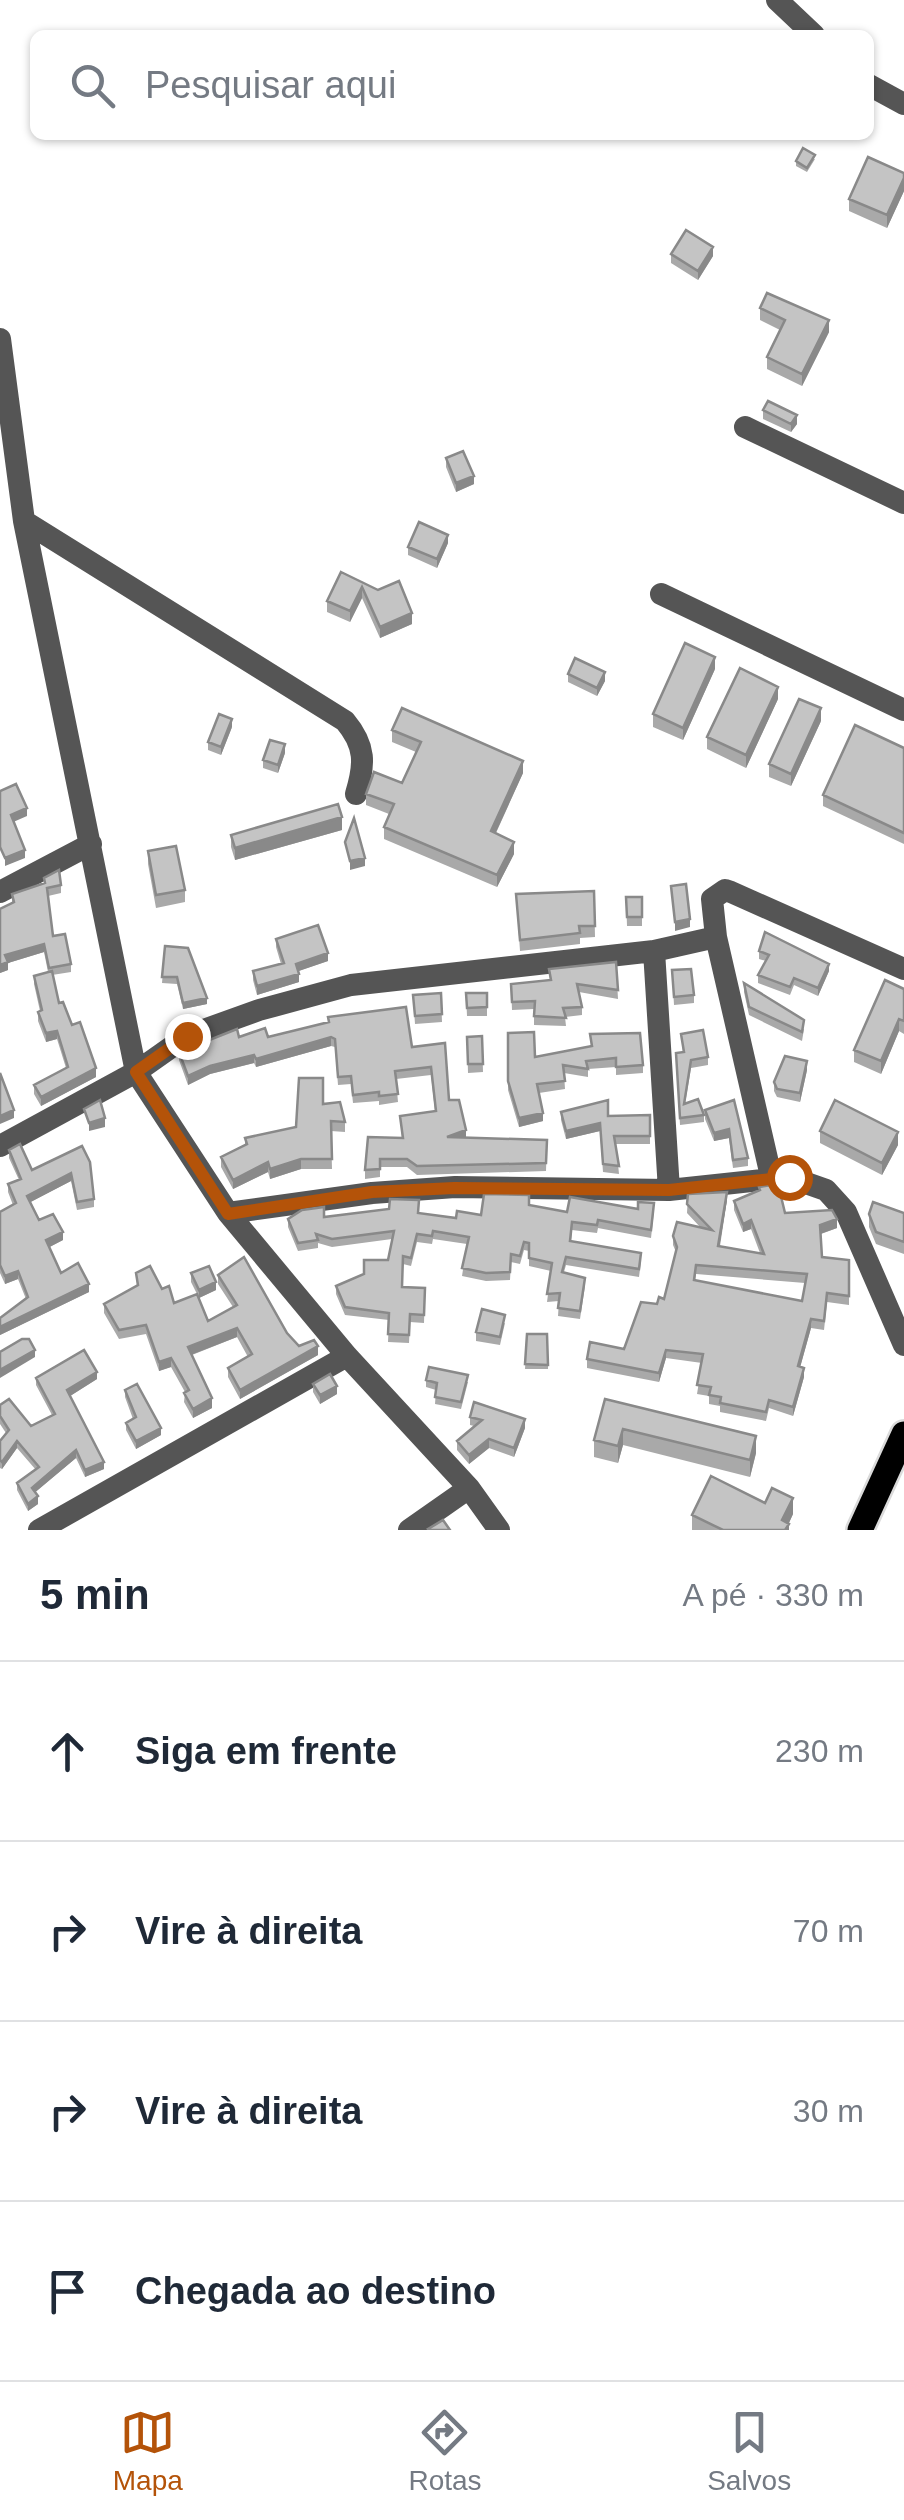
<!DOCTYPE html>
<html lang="pt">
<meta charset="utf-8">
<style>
:root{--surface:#fff;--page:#f2f2f3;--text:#1f2937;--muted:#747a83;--line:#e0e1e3;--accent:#b45309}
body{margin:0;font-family:Arial,sans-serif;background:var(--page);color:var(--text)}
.stop{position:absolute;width:30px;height:30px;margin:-22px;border:8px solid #b45309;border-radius:50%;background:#fff}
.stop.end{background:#b45309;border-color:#fff;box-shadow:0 2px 10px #0008}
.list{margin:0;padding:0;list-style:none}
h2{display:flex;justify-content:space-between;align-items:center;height:130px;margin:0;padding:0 40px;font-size:42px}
h2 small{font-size:32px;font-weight:400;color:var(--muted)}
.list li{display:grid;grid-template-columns:65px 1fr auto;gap:30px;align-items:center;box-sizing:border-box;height:180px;padding:0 40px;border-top:2px solid var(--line)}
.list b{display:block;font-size:38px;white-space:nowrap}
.list em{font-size:32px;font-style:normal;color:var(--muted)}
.icon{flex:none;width:55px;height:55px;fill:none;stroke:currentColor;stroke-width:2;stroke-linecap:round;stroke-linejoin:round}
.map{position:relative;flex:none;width:904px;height:1530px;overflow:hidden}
.search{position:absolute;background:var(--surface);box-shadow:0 2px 8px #0004;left:30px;right:30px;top:30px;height:110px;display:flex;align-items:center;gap:25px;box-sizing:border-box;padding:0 35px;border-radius:15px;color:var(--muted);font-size:38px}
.sheet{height:850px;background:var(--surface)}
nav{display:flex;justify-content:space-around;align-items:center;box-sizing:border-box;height:140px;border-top:2px solid var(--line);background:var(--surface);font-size:28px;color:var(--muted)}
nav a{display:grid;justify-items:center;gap:5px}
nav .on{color:var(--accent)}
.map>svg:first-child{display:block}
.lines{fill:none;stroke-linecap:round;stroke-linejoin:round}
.major-casing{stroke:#dbdbdb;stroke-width:30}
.minor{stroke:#555;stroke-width:22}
.major{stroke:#000;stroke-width:25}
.wall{fill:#a9a9a9;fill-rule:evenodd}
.shaded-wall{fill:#898989}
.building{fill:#c4c4c4;stroke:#898989;stroke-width:2.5;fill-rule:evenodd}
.route{stroke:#b45309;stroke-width:12}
</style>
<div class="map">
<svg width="904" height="1530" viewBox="0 0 904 1530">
<rect width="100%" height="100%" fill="#fff"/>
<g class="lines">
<g class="major-casing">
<path id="major" d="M860,1530L904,1434"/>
</g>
<path class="minor" d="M777,0L814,35
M869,85L904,104
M0,339L24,521L136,1072L228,1213L347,1356L469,1488L499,1530
M745,427L904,503
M24,521L345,721C366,746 365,764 356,794
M661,594L904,710
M0,892L91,844
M654,951L669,1190
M0,1146L136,1072L187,1036L259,1010L351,985L654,951L716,937
M771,1176L716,937L712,899L725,890L731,892L904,969
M228,1213L372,1193L455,1187L669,1190L789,1177L826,1190L846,1212L904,1345
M39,1530L347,1356
M409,1530L469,1488"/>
<use href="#major" class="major"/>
</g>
<path class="wall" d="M815,159L807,172L796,166V161Z
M904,173V191L887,228L849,211V199Z
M671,254L713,256L698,280L671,263Z
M760,308L829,332L802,386L767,369V357L780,330L760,320Z
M763,410L797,424L791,432L763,419Z
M446,458L474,484L456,492L446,467Z
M448,543L437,568L408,555V547Z
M341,572L412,624L380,638L362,598L350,622L327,612V601Z
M715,669L683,740L653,727V714Z
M568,674L605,681L597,696L568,682Z
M778,699L746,768L707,749V737Z
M821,721L791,786L769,777V764Z
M232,727L221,755L208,750V742Z
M392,730L523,773L496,833L514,854L497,887L384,839V827L389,814L366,805V794L402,783L416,752L392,742Z
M904,748V844L823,806V795Z
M285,753L278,773L263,768V760Z
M342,830L235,860L231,847V835Z
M148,851L185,890V902L156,908L148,864Z
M44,878L61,885V893L48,896L53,936L71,964V972L52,975L59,1003L72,1025L96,1077L41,1106L34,1094V1085L66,1068L57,1039L46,1042L38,1021V1012L40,1011L34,984V976L48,972L44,952L8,963V970L0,973V909L12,903V894L44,884Z
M594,891L595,937L580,938V944L520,951L516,894Z
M626,897H642V926H627Z
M276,939L328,961L298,971L299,982L257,995L253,980V971L281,964L276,947Z
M165,946L207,1004L183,1009L177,984L162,983Z
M759,951L829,971L818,996L794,985L790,995L758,983V975L766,961L759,959Z
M616,962L618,999L579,992L582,1007V1015L565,1017L566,1026L534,1025V1009L512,1010L511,984L550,980L549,969Z
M672,970L694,995V1003L674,1005Z
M744,983L804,1029L802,1041L749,1015L744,992Z
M904,989V1034L899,1031L881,1074L854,1062V1050Z
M441,993L442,1022L415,1024L413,995Z
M466,993H487V1016H467Z
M328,1023L412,1047L445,1043L449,1100L466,1138L547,1140L546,1171L417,1175L407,1167H380V1177L365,1179V1170L402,1138L400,1116L435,1111L431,1075L396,1079L398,1102L379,1105V1101L353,1103L351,1084L338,1085L335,1047L331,1046L256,1067L254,1063L210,1074L188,1085L179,1060V1052L239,1037H268Z
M508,1033L535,1057L591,1046L590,1034L643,1065V1073L616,1075V1067L588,1069V1077L564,1073L565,1089L539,1093L543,1121L519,1127L508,1090Z
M681,1034L708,1057V1065L691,1068L685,1104L704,1115V1122L680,1125L676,1061L683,1052Z
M482,1036L483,1072L468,1073L467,1037Z
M807,1070L800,1102L777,1097L774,1091V1082Z
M734,1100L748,1158V1166L733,1168L729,1138L714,1141L705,1119V1110Z
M323,1104L345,1122V1132L331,1131L332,1169H301L270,1179L268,1172L233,1189L221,1167V1157L245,1145V1138L296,1127Z
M561,1112L608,1116L650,1115V1144H616L619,1174L603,1172L600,1131L566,1139L561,1120Z
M820,1131L898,1145L882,1175L820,1143Z
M82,1146L94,1199V1207L77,1210L71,1181L30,1202L39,1220L63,1240L49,1247L61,1273L89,1292L0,1335V1318L26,1299L18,1279L5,1284L0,1273V1212L13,1205L8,1192V1184L19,1180L9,1158V1150L32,1170Z
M688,1194L727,1200L720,1246L760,1253L751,1229L743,1232L734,1210V1201L785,1213L837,1228L821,1234L822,1257L849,1260V1305L827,1302L824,1330L811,1328L800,1367L804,1377L793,1416L769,1408L766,1421L720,1412V1406L709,1404V1396L697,1394L702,1363L666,1358L659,1382L587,1368V1359L624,1349L657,1304L664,1299L676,1252L673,1245V1236L701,1228L687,1213ZM696,1274L805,1283L802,1301L695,1281Z
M529,1205L567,1212L654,1211L651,1238L598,1228L597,1233L572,1230L571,1241L641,1261L639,1277L566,1265L564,1272L585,1286L580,1319L558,1316L559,1301L547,1302L551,1271L529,1266V1251L524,1250L520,1264L511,1262L510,1280L486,1281L462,1276L467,1244L433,1239L432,1244L417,1242L411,1266L403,1264L402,1287L425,1288L424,1323L410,1322L409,1343L388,1342L389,1320L345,1315L336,1294V1286L364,1274L388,1260L392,1239L332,1247L318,1243V1248L298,1251L288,1227V1219L418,1213L456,1218L481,1215Z
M904,1213V1254L876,1244L869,1227V1214Z
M136,1273L162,1289L174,1303L208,1321L233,1307L218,1284V1275L287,1333L299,1346L318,1355L240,1399L228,1377V1368L248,1357L237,1337L192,1355L212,1408L193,1418L184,1402L185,1392L171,1367L159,1371L146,1334L119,1339L104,1313V1304L137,1286Z
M191,1273L216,1290L199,1298L191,1282Z
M505,1323L500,1345L476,1341V1332Z
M527,1334L548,1365V1369H525Z
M36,1378L97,1379L70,1396L104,1469L85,1477L76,1458L35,1492L38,1504L28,1511L17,1490V1483L36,1470L17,1448L2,1469L0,1468V1441L6,1433L0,1424V1405L31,1426L52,1415L36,1385Z
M426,1380L468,1382L461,1409L435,1404L436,1390L426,1387Z
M313,1384L337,1394L320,1404L313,1392Z
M125,1390L161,1435L136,1449L126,1430V1423L133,1419L125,1397Z
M605,1399L756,1453L750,1477L623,1445L618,1463L594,1457V1440Z
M470,1417L525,1428L514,1457L489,1448L469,1464L457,1450V1441L474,1426L470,1425Z
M765,1503L793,1514L789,1523V1530H692V1515Z"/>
<path class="shaded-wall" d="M904,178V191L887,228V215Z
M713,247V256L698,280V271Z
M829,320V332L802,386V374Z
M797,415V424L791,432V424Z
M474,476V484L456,492V483Z
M448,535V543L437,568V559Z
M362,587V598L350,622V611Z
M412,613V624L380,638V627Z
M715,657V669L683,740V728Z
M605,672V681L597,696V688Z
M778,687V699L746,768V755Z
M821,708V721L791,786V774Z
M232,719V727L221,755V747Z
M285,744V753L278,773V765Z
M523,761V773L491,843V831Z
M27,808V816L11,823V815Z
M342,817V830L235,860V848Z
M514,842V854L497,887V875Z
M25,850V858L5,866V858Z
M365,858V866L350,870V861Z
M690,919V927L675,931V922Z
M44,944V952L8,963V970L0,973V965L5,955Z
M328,953V961L296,972V964Z
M829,964V971L818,996V988Z
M299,974V982L257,995V986Z
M207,998V1004L183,1009V1003Z
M899,1019V1031L881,1074V1061Z
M57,1031V1039L46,1042V1033Z
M331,1037V1046L256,1067V1059Z
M254,1055V1063L210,1074L188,1085V1076L210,1066Z
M807,1061V1070L800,1102V1093Z
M96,1068V1077L41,1106V1097Z
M14,1110V1118L0,1124V1116Z
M543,1113V1121L519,1127V1118Z
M105,1118V1127L89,1131V1123Z
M600,1123V1131L566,1139V1131Z
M729,1129V1138L714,1141V1133Z
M466,1130V1139L447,1137Z
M898,1132V1145L882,1175V1163Z
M301,1159V1169L270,1179V1169Z
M268,1162V1172L233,1189V1180Z
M71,1173V1181L27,1204V1196Z
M727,1192V1200L718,1255V1246Z
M837,1219V1228L820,1234V1225Z
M751,1220V1229L743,1232V1224Z
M63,1232V1240L46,1249V1240Z
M18,1271V1279L5,1284V1276Z
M216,1282V1290L199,1298V1290Z
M89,1284V1292L0,1335V1327Z
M811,1319V1328L798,1375V1366Z
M237,1328V1337L188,1356V1347Z
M318,1346V1355L240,1399V1390Z
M35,1350V1357L0,1378V1370Z
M666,1350V1358L659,1382V1373Z
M171,1358V1367L159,1371V1362Z
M804,1368V1377L793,1416V1407Z
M97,1372V1379L67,1398V1390Z
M337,1386V1394L320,1404V1395Z
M212,1398V1408L193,1418V1409Z
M525,1419V1428L514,1457V1448Z
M161,1428V1435L136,1449V1441Z
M623,1429V1445L618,1463V1446Z
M756,1436V1453L750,1477V1460Z
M489,1439V1448L469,1464V1455Z
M17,1441V1448L2,1469V1462Z
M76,1450V1458L32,1495V1488Z
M104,1462V1469L85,1477V1470Z
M38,1496V1504L28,1511V1504Z
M793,1498V1514L787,1527L789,1524V1530H782V1520Z"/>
<path class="building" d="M803,148L815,155L807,168L796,161Z
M868,157L904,173V178L887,215L849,199Z
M686,230L713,247L698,271L671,254Z
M767,293L829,320L802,374L767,357L785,320L760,308Z
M768,401L797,415L791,424L763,410Z
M463,451L474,476L456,483L446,458Z
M419,522L448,535L437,559L408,547Z
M341,572L378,590L399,581L412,613L380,627L362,587L350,611L327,601Z
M685,643L715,657L683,728L653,714Z
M575,658L605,672L597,688L568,674Z
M740,668L778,687L746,755L707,737Z
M799,699L821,708L791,774L769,764Z
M402,708L523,761L491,831L514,842L497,875L384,827L394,804L366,794L374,772L402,783L421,742L392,730Z
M219,714L232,719L221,747L208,742Z
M855,725L904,748V833L823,795Z
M270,740L285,744L278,765L263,760Z
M16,784L27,808L11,815L25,850L5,858L0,847V791Z
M338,804L342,817L235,848L231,835Z
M354,818L365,858L350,861L345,842Z
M176,846L185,890L156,895L148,851Z
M59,870L61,885L47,888L53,936L65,934L71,964L49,968L44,944L5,955L8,962L0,965V909L14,902L12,894L45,883L44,878Z
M686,884L690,919L675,922L671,886Z
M594,891L595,926H579L580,933L520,940L516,894Z
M626,897H642V917H627Z
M318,925L328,953L296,964L299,974L257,986L253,971L284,963L276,939Z
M765,932L829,964L818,988L794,978L790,987L758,975L769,955L759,951Z
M165,946L188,948L207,998L183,1003L177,977H162Z
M616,962L618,990L577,984L582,1007L563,1008L566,1018L534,1016L535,1001L512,1002L511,984L551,980L549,969Z
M691,969L694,995L674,997L672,970Z
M52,971L59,1003L63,1002L72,1025L80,1022L96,1068L41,1097L34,1085L68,1067L57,1031L46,1033L38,1012L42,1010L34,976Z
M885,980L904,989V1021L899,1019L881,1061L854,1050Z
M744,983L804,1020L802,1032L749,1007Z
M441,993L442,1014L415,1016L413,995Z
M466,993H487V1007L467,1008Z
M406,1007L412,1047L445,1043L449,1100H459L466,1130L447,1137L547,1140L546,1163L417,1166L407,1159H380V1169L365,1170L368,1137L403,1138L400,1116L436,1111L431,1067L395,1071L398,1094L379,1096V1092L353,1095L351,1076L338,1077L335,1039L331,1037L256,1059L254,1055L210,1066L188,1076L179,1052L237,1029L239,1037L265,1028L268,1037L329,1022L328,1017Z
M703,1030L708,1057L691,1060L684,1104L698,1099L704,1115L680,1118L676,1053L684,1052L681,1034Z
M534,1032L535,1057L592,1046L590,1034L640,1033L643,1065L616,1067V1058L586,1061L588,1069L563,1065L565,1081L537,1084L543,1113L519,1118L508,1081V1033Z
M482,1036L483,1064H468L467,1037Z
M785,1056L807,1061L800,1093L777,1089L774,1082Z
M0,1073L14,1110L0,1116Z
M299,1078H323V1104L340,1102L345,1122L331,1121L332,1159H301L270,1169L268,1162L233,1180L221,1157L247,1144L245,1138L296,1127Z
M100,1100L105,1118L89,1123L84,1109Z
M608,1100V1116L650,1115V1136H614L619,1166L603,1164L600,1123L566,1131L561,1112Z
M734,1100L748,1158L733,1160L729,1129L714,1133L705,1110Z
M835,1100L898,1132L882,1163L820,1131Z
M20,1144L32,1170L82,1146L90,1162L94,1199L77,1202L71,1173L27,1196L39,1220L53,1214L63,1232L46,1240L61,1273L78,1263L89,1284L0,1327V1318L28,1297L18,1271L5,1276L0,1265V1212L16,1203L8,1184L21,1179L9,1150Z
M778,1184L785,1213L832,1210L837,1219L820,1225L822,1257L849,1260V1296L827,1293L824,1321L811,1319L798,1366L804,1368L793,1407L769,1400L766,1412L720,1403L721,1397L709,1395L711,1387L697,1385L703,1354L666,1350L659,1373L587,1359L590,1342L624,1349L641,1302L657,1304L659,1297L664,1299L677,1247L673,1236L677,1222L712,1230L687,1204L688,1194L727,1192L718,1246L764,1254L751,1220L743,1224L734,1201L760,1190L759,1187ZM696,1265L807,1274L802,1301L694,1280Z
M484,1194L529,1195V1205L567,1212L570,1197L638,1209V1202L654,1203L651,1230L598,1220L597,1225L572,1222L570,1241L641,1253L639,1269L566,1257L562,1272L585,1278L580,1311L558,1308L560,1293L547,1294L552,1263L529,1258V1243L524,1242L520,1256L511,1254L510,1272L486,1273L462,1268L469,1237L433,1231L432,1236L417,1234L411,1258L403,1256L402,1287L425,1288L424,1315L410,1314L409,1335L388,1334L389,1313L345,1307L336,1286L364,1274V1260H388L394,1231L332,1239L316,1234L318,1240L298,1243L288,1219L302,1210L324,1207V1217L389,1209L390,1199L419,1200L418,1213L456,1218L457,1211L481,1215Z
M873,1202L904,1213V1242L876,1232L869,1214Z
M244,1257L287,1333L299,1346L314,1340L318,1346L240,1390L228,1368L252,1354L237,1328L188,1347L212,1398L193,1409L184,1393L189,1390L171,1358L159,1362L146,1325L119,1330L104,1304L138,1285L136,1273L150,1266L162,1289L169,1286L174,1303L197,1294L208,1321L237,1305L218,1275Z
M209,1266L216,1282L199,1290L191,1273Z
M482,1309L505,1315L500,1337L476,1332Z
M527,1334H547L548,1365L525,1364Z
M22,1339H29L35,1350L0,1370V1352Z
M84,1350L97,1372L67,1390L104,1462L85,1470L76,1450L32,1488L38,1496L28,1504L17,1483L39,1467L17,1441L2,1462L0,1460V1441L9,1430L0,1416V1405L9,1399L31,1426L55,1414L36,1378Z
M429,1367L468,1375L461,1402L435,1397L437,1383L426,1380Z
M330,1374L337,1386L320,1395L313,1384Z
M137,1384L161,1428L136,1441L126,1423L136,1417L125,1390Z
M605,1399L756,1436L750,1460L623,1429L618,1446L594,1440Z
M474,1402L525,1419L514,1448L489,1439L469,1455L457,1441L482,1420L470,1417Z
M711,1476L765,1503L772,1488L793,1498L782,1520L789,1524L785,1530H723L692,1515Z
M443,1520L450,1530H429L428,1529Z"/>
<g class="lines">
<path class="route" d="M187,1036L136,1072L228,1214L372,1192L454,1188L669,1190L789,1177"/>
</g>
</svg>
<div class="stop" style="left:789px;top:1177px"></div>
<div class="stop end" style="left:187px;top:1036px"></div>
<div class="search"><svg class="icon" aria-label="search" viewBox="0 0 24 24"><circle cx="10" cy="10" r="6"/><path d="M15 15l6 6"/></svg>Pesquisar aqui</div>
</div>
<section class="sheet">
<h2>5 min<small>A pé · 330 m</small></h2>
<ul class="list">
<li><svg class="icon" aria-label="ahead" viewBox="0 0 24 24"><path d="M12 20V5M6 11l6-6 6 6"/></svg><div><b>Siga em frente</b></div><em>230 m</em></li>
<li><svg class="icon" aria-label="right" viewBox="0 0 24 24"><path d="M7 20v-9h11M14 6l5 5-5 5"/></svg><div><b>Vire à direita</b></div><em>70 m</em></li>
<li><svg class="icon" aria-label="right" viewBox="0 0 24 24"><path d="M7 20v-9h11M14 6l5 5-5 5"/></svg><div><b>Vire à direita</b></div><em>30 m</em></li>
<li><svg class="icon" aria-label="arrive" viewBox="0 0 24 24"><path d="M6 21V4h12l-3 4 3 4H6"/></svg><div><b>Chegada ao destino</b></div></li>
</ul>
</section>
<nav>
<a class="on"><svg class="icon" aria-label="map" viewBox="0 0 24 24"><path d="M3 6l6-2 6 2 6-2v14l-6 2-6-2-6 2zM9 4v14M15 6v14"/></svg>Mapa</a>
<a><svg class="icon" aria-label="directions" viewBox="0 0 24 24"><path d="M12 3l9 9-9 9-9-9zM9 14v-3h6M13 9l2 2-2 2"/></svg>Rotas</a>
<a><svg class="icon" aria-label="saved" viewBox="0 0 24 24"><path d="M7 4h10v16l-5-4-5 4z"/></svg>Salvos</a>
</nav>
